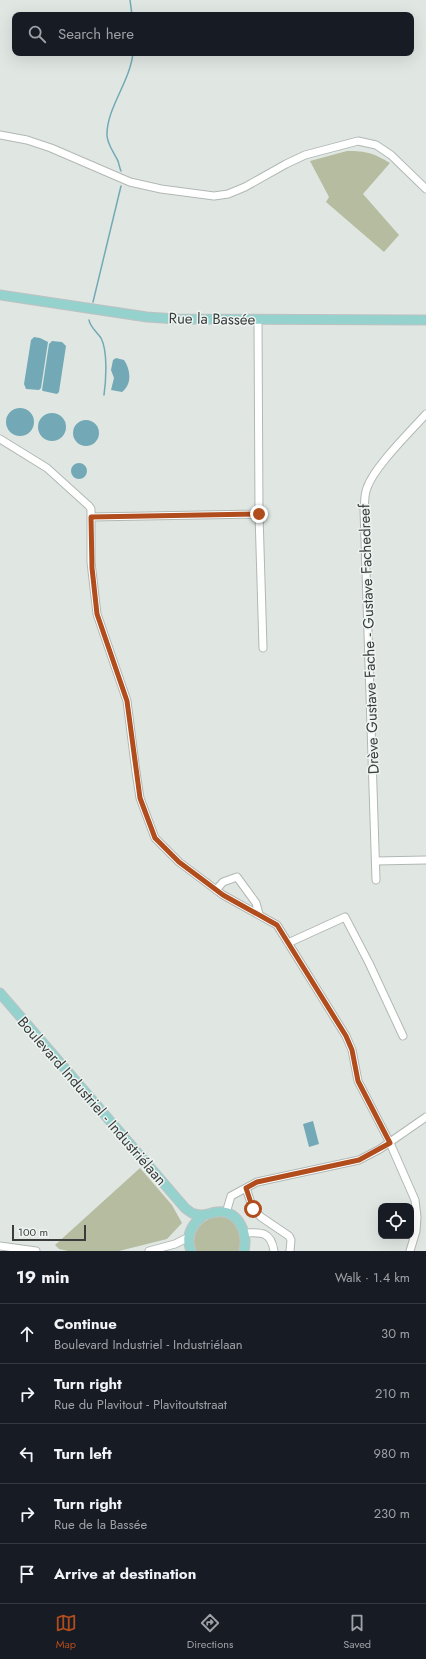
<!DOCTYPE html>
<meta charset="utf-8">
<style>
:root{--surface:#171b24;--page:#242831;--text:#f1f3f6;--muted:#9ea1a6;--line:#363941;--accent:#b14c1c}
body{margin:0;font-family:Jost,sans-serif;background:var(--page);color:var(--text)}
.controls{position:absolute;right:12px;bottom:12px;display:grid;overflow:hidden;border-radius:8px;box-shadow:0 4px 16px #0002}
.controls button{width:36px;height:36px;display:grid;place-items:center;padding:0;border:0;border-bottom:1px solid var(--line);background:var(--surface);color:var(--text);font:20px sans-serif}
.scale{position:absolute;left:12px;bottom:10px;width:74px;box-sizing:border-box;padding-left:4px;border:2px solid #3a3d3c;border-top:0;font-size:11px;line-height:14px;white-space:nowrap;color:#3a3d3c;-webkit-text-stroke:3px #edf4f1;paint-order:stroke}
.stop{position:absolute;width:12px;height:12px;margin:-9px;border:3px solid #b14c1c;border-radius:50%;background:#fff}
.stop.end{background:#b14c1c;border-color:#fff;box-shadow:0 1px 4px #0008}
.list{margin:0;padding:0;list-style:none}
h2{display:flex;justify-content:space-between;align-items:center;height:52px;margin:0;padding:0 16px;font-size:17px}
h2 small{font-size:13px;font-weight:400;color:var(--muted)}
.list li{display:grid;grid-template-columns:26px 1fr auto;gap:12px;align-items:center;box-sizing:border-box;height:60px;padding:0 16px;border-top:1px solid var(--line)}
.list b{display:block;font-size:15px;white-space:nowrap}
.list p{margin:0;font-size:13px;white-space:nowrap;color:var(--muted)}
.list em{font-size:13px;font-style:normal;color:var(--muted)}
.icon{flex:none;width:22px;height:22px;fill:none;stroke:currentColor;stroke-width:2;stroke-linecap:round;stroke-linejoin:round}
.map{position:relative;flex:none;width:426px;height:1251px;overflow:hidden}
.search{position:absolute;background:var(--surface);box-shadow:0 4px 16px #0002;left:12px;right:12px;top:12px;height:44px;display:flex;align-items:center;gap:10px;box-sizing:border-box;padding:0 14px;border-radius:8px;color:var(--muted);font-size:15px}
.sheet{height:352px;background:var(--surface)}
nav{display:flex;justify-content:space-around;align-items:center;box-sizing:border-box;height:56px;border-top:1px solid var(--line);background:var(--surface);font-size:11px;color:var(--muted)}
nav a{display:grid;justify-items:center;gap:2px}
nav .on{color:var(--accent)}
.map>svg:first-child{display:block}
.green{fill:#b6bc9f}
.water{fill:#73a9b6}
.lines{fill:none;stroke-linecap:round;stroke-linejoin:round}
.stream{stroke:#73a9b6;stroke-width:1.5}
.minor-casing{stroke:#b1b8b4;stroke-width:9}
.major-casing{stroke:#c0c1c1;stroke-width:11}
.minor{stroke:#fff;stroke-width:7}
.major{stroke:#95d2ce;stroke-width:9}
.route{stroke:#b14c1c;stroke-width:5}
.labels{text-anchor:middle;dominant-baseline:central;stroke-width:3;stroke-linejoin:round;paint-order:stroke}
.street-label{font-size:15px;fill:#3a3d3c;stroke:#edf4f1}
</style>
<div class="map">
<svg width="426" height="1251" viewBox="0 0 426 1251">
<rect width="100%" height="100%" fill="#e0e7e3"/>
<path class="green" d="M347,151C367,151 373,153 390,163L363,194L399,235L384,252L326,202L329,197L310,161Z
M140,1168L172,1205L182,1223L167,1239L119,1251H68L59,1249L55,1245Z
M213,1217C240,1215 240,1229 241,1251H195C191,1235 198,1223 213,1217Z"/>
<path class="water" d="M34,337L40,338L48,342L41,388L39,390L26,389L24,384L31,340Z
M52,341L62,342L66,346L59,392L57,394L43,391L42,390L49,344Z
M116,358L124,360C131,370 132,385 122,392L111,390L114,378L111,370L113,360Z
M6 422a14 14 0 1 1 28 0a14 14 0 1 1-28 0Z
M38 427a14 14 0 1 1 28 0a14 14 0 1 1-28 0Z
M73 433a13 13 0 1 1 26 0a13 13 0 1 1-26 0Z
M71 471a8 8 0 1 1 16 0a8 8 0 1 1-16 0Z
M313,1121L319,1144L309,1147L303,1124Z"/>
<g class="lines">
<path class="stream" d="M130,0L132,15
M121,171C119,167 119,162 117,159C113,151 108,145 107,136C106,109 130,82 133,53
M93,302L121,186
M89,320C90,327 97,332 101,338C108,351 106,381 104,395"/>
<g class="minor-casing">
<path id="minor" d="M0,135L27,140L51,148L130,182L161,189L214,196L228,194L245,187L286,164L305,155L358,141L376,145L391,155L426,189
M258,320L259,514L263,648
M0,439L47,468L89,506L91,509V562L97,614L127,701L136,772L140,798L155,838L179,862L223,895L277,925L346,1036L352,1050L358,1081L390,1143L415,1200L417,1217L416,1231L410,1251
M91,517L259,514
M376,861L426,860
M376,880L364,510C365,503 364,495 367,488C374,467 410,432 426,414
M216,890L223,882L237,877L256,903L259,914
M288,943L345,917L369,963L403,1036
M246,1188L253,1209L261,1217L289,1236L291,1240L290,1251
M226,1213L231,1196L257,1182L359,1160L380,1149L426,1117
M245,1233C262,1232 271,1232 274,1251
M0,1246L36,1251
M149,1251L175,1244L189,1237"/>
</g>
<g class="major-casing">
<path id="major" d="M0,295L147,317L177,319L426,320
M0,993L185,1208C188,1210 192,1214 195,1214C203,1217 209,1213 217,1212C239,1210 248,1233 244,1251
M191,1251C185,1236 192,1224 204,1215"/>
</g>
<use href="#minor" class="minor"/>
<use href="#major" class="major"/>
</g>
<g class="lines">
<path class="route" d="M253,1209L246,1188L257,1182L359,1160L390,1143L358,1081L352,1050L346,1036L277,925L223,895L179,862L155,838L140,798L127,701L97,614L92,568L91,517L259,514"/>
</g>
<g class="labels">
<g class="street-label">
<text transform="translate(212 319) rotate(1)">Rue la Bassée</text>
<text transform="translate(369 639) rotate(-92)">Drève Gustave Fache - Gustave Fachedreef</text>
<text transform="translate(92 1101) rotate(49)">Boulevard Industriel - Industriélaan</text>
</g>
</g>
</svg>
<div class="controls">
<button><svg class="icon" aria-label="locate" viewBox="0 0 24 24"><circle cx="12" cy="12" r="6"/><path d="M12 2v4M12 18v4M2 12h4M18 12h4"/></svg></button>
</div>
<div class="scale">100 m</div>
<div class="stop" style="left:253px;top:1209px"></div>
<div class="stop end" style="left:259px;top:514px"></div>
<div class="search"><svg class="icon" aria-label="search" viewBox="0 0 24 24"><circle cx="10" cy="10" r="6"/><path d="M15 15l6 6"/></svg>Search here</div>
</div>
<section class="sheet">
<h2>19 min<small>Walk · 1.4 km</small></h2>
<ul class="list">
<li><svg class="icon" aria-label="ahead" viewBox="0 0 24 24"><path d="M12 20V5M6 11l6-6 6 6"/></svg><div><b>Continue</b><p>Boulevard Industriel - Industriélaan</p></div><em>30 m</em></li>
<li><svg class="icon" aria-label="right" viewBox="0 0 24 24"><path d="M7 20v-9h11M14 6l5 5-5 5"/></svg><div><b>Turn right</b><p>Rue du Plavitout - Plavitoutstraat</p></div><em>210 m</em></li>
<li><svg class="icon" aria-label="left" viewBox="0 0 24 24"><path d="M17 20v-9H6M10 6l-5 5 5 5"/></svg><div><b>Turn left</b></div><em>980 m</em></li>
<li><svg class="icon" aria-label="right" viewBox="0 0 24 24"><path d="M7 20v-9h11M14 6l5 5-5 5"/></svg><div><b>Turn right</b><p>Rue de la Bassée</p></div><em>230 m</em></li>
<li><svg class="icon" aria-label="arrive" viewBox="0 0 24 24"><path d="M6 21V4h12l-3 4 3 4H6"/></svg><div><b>Arrive at destination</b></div></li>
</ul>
</section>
<nav>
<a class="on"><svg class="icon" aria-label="map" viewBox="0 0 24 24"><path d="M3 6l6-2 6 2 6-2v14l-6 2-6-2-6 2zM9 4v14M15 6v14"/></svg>Map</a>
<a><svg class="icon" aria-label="directions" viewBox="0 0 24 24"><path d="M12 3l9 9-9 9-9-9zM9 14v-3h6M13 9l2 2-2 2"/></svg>Directions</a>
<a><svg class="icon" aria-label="saved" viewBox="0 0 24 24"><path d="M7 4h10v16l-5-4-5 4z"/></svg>Saved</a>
</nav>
